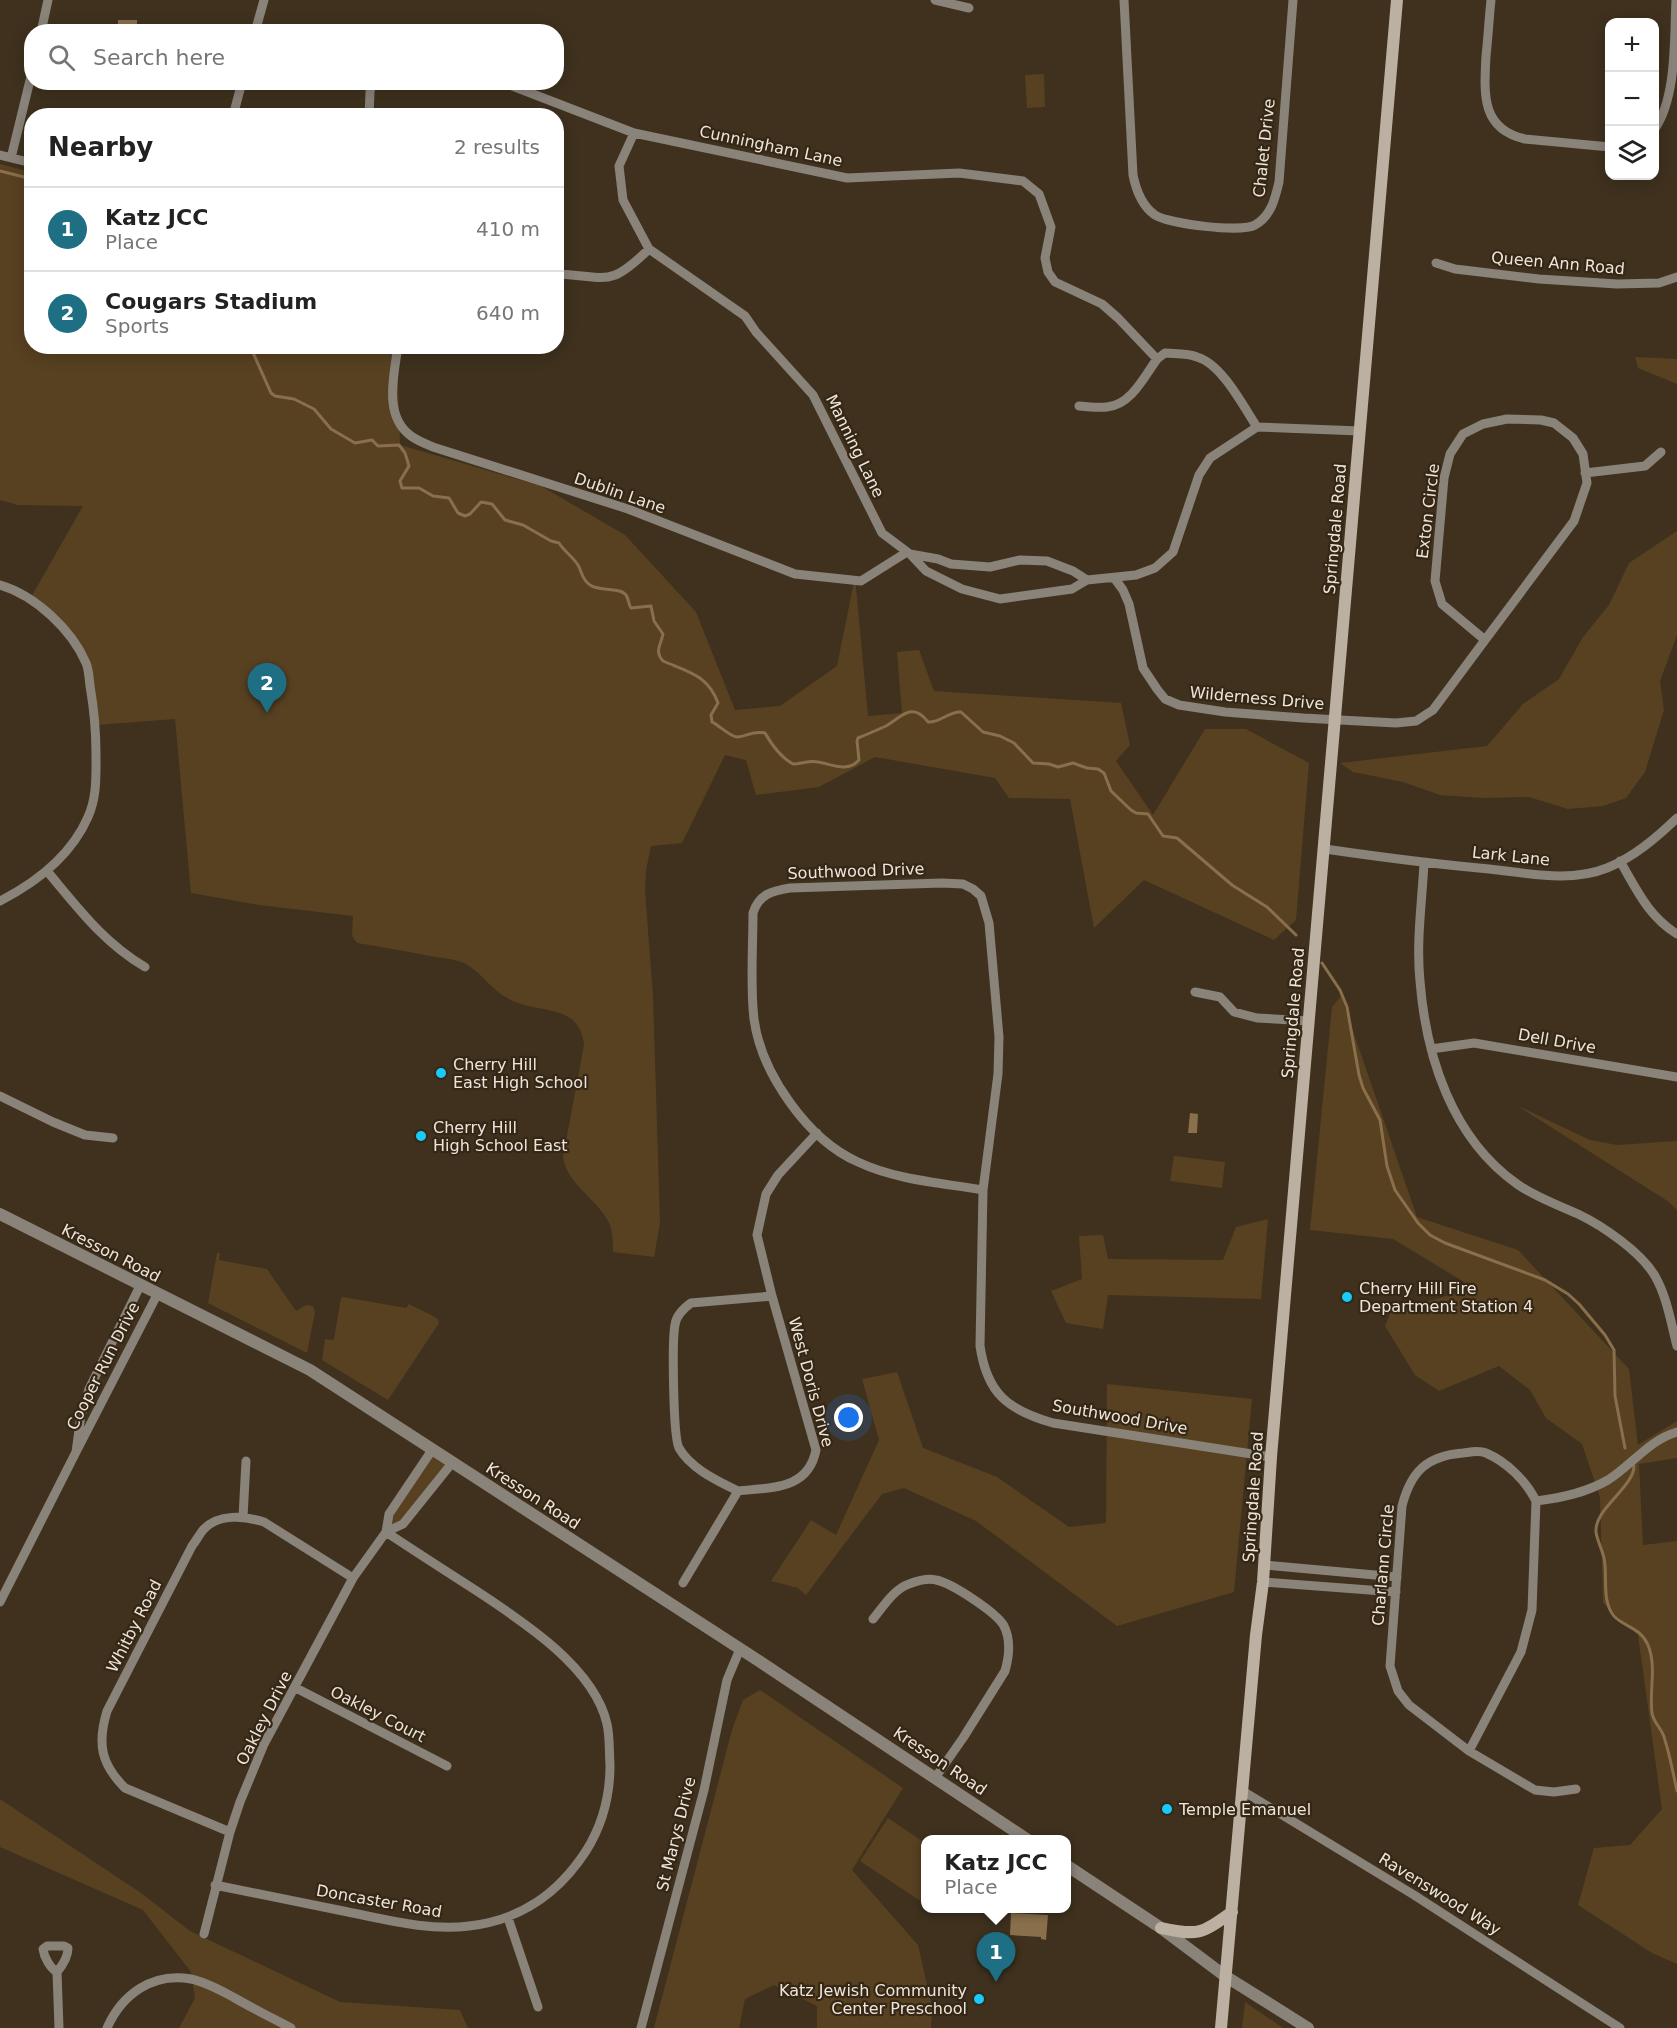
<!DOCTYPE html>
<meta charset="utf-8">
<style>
:root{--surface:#fff;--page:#f2f2f2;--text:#222;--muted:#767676;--line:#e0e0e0;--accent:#1e6e84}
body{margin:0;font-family:"DejaVu Sans",sans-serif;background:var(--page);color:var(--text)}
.controls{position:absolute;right:18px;top:18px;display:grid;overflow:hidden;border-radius:12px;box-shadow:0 3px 15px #0003}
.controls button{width:54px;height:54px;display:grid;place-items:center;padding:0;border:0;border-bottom:2px solid var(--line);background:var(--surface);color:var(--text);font:30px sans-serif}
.you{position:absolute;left:849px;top:1418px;width:21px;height:21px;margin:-15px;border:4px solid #fff;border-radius:50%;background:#1a73e8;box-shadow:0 0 0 9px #1a73e833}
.badge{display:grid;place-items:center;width:39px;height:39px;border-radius:50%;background:var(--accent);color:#fff;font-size:20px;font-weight:700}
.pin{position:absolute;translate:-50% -50px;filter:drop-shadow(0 2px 3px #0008)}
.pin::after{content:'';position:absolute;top:32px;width:21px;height:18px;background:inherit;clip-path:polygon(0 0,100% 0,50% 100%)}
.popup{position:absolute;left:921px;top:1835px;width:150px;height:78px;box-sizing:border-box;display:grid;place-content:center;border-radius:12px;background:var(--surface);filter:drop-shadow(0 2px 4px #0005);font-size:20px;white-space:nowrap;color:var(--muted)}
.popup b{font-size:22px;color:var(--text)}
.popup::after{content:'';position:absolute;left:50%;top:100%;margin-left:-12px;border:12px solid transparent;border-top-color:var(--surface)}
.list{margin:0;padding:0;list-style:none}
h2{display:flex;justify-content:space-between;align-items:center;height:78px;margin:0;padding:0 24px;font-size:26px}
h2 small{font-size:20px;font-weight:400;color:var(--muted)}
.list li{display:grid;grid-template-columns:39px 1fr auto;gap:18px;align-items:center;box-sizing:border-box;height:84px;padding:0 24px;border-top:2px solid var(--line)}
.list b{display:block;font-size:22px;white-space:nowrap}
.list p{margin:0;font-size:20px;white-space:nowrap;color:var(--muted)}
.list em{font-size:20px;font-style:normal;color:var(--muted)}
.icon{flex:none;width:33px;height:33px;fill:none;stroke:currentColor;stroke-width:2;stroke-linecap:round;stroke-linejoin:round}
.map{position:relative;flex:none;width:1677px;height:2028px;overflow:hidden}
.search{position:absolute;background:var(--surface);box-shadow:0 3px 15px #0003;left:24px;top:24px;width:540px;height:66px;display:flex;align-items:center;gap:15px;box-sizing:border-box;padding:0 21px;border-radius:24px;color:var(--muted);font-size:22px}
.panel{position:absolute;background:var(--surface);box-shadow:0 3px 15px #0003;left:24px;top:108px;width:540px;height:246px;border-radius:24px}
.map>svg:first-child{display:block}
.green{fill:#584121}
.water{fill:#896f4b}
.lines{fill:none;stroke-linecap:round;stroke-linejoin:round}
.stream{stroke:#896f4b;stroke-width:3}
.minor{stroke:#8a837a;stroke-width:9}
.tertiary{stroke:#8a837a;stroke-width:12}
.secondary{stroke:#bbb0a1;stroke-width:12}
.poi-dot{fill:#19cafc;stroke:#352715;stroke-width:2}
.labels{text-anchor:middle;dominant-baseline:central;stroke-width:4.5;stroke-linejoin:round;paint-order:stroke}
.street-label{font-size:16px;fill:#eee5da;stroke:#352715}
.poi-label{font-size:16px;fill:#eee5da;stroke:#352715;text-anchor:start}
</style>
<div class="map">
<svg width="1677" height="2028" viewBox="0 0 1677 2028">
<rect width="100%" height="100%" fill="#3f311e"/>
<path class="green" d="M1044,74L1045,107L1027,108L1025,75Z
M0,164L31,172L32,346L397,347L400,445L541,486L625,535L696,612L735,710L780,706L837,666L855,577L868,716L902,713L897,652L919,650L934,691L1121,703L1130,745L1116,761L1153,815L1205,729H1246L1309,763L1296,920L1274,940L1144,880L1094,928L1070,799L1009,798L995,778L875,757L819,787L756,795L746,760L725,755L682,843L651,846L646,870L645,891L653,996L660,1223L654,1257L613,1252C613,1242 613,1232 609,1223C598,1199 567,1185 563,1157L584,1045C580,1002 538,1015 509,999C492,991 483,974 466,964C456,959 442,958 430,956C406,951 382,947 357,943L352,936L353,916L259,905L191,893L175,719L96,725L87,665L77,648L30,599L83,506L18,505L0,500Z
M1635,357L1677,359V384L1638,368Z
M1677,531V635L1660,681L1664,710L1645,772L1626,798L1603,806L1568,809L1529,797L1483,798L1440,795L1403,782L1353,772L1340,763L1487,746L1523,704L1559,679L1583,637L1609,605L1629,563Z
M1341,996L1417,1217L1518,1250L1629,1369L1638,1445L1677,1421V1458L1639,1464L1643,1545L1677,1541V1964L1652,1953L1578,1905L1594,1848L1630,1845L1662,1809L1638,1635L1603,1603L1600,1497L1582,1444L1546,1418L1530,1390L1499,1366L1439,1391L1415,1375L1385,1326L1391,1312L1474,1288L1393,1239L1310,1230L1332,1007Z
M1516,1105L1590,1140L1617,1145L1677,1141V1210L1669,1202Z
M1174,1156L1225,1162L1222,1188L1170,1181Z
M1268,1219L1261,1299L1108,1295L1103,1329L1066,1323L1051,1291L1082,1279L1079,1236L1103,1235L1108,1259L1223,1260L1236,1227Z
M217,1253H220L219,1260L267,1269L296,1311L306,1305L313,1306L315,1312L307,1353L208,1303Z
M343,1297L406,1308L409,1304L437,1318L439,1323L388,1400L322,1360L325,1339L331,1340L334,1339L341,1298Z
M897,1372L923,1448L997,1477L1069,1527L1106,1523L1107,1384L1252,1399L1234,1592L1117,1626L976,1521L904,1488L882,1494L806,1595L798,1588L771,1581L811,1520L836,1535L879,1440L862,1379Z
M432,1450L452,1463L403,1524L386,1532L389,1514Z
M760,1690L903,1788L852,1870L918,1945L932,2007L931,2028H817V2006L774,1985L745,1999L739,2028H654L732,1730L743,1700Z
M0,1799L141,1893L190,1931L340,2002L460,2010L468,2028H179L195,1998L191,1972L143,1910L0,1847Z
M888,1818L925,1843V1904L860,1861Z
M1245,2002L1283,2028H1242Z"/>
<path class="water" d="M118,20H137V31L118,30Z
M1190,1113L1198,1114L1197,1133H1188Z
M1011,1913L1048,1915L1046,1940L1041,1939V1937L1010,1935Z"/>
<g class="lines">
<path class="stream" d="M0,171L32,179
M250,346L271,393L275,396L294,399L314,409L331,429L355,443L372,440L378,446L399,445L405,453L409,466L400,481L402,488H419L433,496L449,498L458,513L465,516L470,514L481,502L492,504L505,520L523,525L551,541L559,543C564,551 573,557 578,565C582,572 582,580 590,585C600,592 621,587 626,595C629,599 628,604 631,608L651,606L654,621L663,634C661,645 654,651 663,661C688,672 708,675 718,703L711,715L712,722C719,725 729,736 737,737C747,737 752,730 765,733C772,745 780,757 793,764C801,764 810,760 818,762C831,764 848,773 859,760L857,741L858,738C868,734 877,730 886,726C901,717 913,701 928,722C940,723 949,711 961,712L983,732L1000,736L1014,743L1033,763L1049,764L1058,767L1073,763L1087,768L1098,769L1104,773L1111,791L1131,810L1136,813L1148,814L1163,836L1177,838L1232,885L1267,907L1296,935
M1322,963L1340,990L1347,1007L1359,1075L1363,1088L1380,1120L1387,1166L1395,1190L1418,1223L1430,1235L1445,1243L1545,1280L1568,1294L1579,1304L1605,1335L1614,1350L1615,1396L1625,1448
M1634,1466C1634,1487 1594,1509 1596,1532C1597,1540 1602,1549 1604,1558C1608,1575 1601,1601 1614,1616C1624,1627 1640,1627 1648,1645C1657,1667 1649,1691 1652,1713C1653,1722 1662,1729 1664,1737C1670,1755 1673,1773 1677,1791"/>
<path class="minor" d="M935,0L969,8
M1124,0L1133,175C1136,190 1142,206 1155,215C1169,224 1241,233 1255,225C1271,216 1275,199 1279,182L1293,0
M1491,0C1489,19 1488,38 1486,56C1484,94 1481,129 1525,139L1610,147
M41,32L48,0
M255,32L264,0
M502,82L634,133L847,178L959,173L1023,181L1039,194L1051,227L1045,258L1048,272L1055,282L1102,304L1118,318L1157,359L1165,353C1175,354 1187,353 1197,357C1222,364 1243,406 1257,427
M233,116L242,82
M369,116L370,92L372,82
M1654,130C1677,98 1674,39 1676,0
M634,133L619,166L623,200L649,249L745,316L756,332L813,395L882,533L910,554L938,559L951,564L990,567L1020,560L1047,561L1073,571L1087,580
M0,155L32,163
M11,158L32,72
M1436,263L1455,269L1539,279L1617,284L1659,283L1677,277
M556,274C608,276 608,289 649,249
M398,346C394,375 383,416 411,436C418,441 426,444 433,447L628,509L795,574L861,581L907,552
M1079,406C1088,407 1098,408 1107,407C1131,405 1144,377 1157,359
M1585,473L1645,466L1661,452
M910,554L926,571L962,589L1000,599L1072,589L1087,580L1136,575L1155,568L1173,552L1199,475L1210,458L1257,427L1360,431
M1115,579L1123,590L1129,604L1143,668L1157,689L1165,699L1179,705L1225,712L1303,718L1396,723L1416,721L1433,710L1485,640L1574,521L1587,483L1583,454L1573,438L1554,423L1541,420L1507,419L1483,424L1463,434L1450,454L1444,478L1435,581L1442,604L1485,640
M0,585C35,595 72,630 86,663C89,670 89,678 90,686C94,709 96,731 96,754C96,776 97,797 88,817C71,856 37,882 0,901
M1325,849C1380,857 1434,864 1489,869C1527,873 1570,883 1607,868C1634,857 1656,838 1677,818
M1620,861C1637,890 1648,916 1677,934
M1424,863C1422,902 1416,942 1420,981C1426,1057 1452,1138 1517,1184C1535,1197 1558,1205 1578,1214C1603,1226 1641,1252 1655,1276C1667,1297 1671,1323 1677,1346
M47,871C78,908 103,942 145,967
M1195,992L1220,997L1234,1012L1257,1018L1309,1021
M1431,1049L1474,1043L1677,1077
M0,1096L53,1122L85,1135L113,1138
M983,1190C942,1183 896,1180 858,1162C808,1140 761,1073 754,1019C750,987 753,945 753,913C759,894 772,891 790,888L942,883L963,884L973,889L981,896L989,923L999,1037L998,1074L983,1190L980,1346C987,1394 1008,1410 1053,1423L1271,1457
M140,1286L89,1389L81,1415L76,1452L157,1295
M738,1491C772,1487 808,1490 816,1450L772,1296L757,1235L766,1194L778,1175L817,1133
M738,1491C718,1481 691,1469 679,1448C673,1437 672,1340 675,1325C676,1316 684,1308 691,1303L772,1296
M1536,1501C1562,1498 1585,1493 1608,1480C1632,1465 1649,1440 1677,1432
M243,1517L246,1461
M386,1532L403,1524L452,1463
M1264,1565L1397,1577
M1263,1582L1396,1592
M683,1583L738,1491
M0,1602L76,1452
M873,1619C883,1607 894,1589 909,1584C917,1581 928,1578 936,1580C952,1583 997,1613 1004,1626C1011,1640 1009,1657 1005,1671L963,1738L935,1778
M296,1688L447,1766
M1469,1751L1521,1652L1532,1610L1536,1501C1526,1481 1507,1462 1486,1453C1479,1450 1471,1452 1463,1453C1427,1456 1411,1471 1402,1506L1390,1666L1398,1691L1409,1705L1469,1751L1535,1790L1554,1792L1576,1789
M1241,1790L1414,1895L1620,2028
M230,1832L125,1788C101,1764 97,1744 107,1711L192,1546C196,1541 199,1535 203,1530C218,1513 245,1516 264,1522L353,1578
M215,1885C260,1894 304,1903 348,1912C388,1920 429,1931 469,1926C521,1920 558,1894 586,1851C603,1824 610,1796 610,1765C609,1751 610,1737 607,1724C594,1665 516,1617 469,1586C441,1568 413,1550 386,1532
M508,1918L538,2007
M204,1934L230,1832L240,1802L264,1744L353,1578L386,1532L389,1514L432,1450
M57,1972C50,1968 44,1957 43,1949L47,1946H64L68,1948C68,1956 62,1966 57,1972L59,2028
M107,2028C122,1994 153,1972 191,1979C206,1982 220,1990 233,1997C252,2008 272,2018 291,2028
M641,2028L704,1790L727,1680L740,1649"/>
<path class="tertiary" d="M0,1214L310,1370L759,1661L1028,1840
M1066,1865L1161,1928L1225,1976L1308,2028"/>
<path class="secondary" d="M1161,1928C1199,1936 1201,1934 1232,1912
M1221,2028L1256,1635L1263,1582L1271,1457L1397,0"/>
</g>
<g class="poi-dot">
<circle cx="441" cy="1073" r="6"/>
<circle cx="421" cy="1136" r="6"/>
<circle cx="1347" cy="1297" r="6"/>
<circle cx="1167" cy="1809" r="6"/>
<circle cx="979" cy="1999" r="6"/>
</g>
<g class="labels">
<g class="street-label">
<text transform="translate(771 146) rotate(12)">Cunningham Lane</text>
<text transform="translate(1264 148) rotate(-84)">Chalet Drive</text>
<text transform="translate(1558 263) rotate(5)">Queen Ann Road</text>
<text transform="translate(855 446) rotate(64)">Manning Lane</text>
<text transform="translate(620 493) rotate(19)">Dublin Lane</text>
<text transform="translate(1428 511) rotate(-83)">Exton Circle</text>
<text transform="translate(1335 529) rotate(-85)">Springdale Road</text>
<text transform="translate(1257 698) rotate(5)">Wilderness Drive</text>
<text transform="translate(1511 856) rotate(6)">Lark Lane</text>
<text transform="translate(856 871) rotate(-2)">Southwood Drive</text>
<text transform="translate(1293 1013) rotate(-85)">Springdale Road</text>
<text transform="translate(1557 1041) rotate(10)">Dell Drive</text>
<text transform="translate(111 1253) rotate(27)">Kresson Road</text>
<text transform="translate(103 1366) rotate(-63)">Cooper Run Drive</text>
<text transform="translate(811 1382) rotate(75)">West Doris Drive</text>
<text transform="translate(1120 1417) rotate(10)">Southwood Drive</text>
<text transform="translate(533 1496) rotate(33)">Kresson Road</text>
<text transform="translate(1253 1497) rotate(-86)">Springdale Road</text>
<text transform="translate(1383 1565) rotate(-85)">Charlann Circle</text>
<text transform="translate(134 1626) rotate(-63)">Whitby Road</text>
<text transform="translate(378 1714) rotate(27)">Oakley Court</text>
<text transform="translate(264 1718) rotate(-63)">Oakley Drive</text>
<text transform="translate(940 1761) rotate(34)">Kresson Road</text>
<text transform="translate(676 1834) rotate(-76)">St Marys Drive</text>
<text transform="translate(1440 1894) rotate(32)">Ravenswood Way</text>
<text transform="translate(379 1901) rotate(10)">Doncaster Road</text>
</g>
<g class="poi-label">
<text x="453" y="1064">Cherry Hill<tspan x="453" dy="18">East High School</tspan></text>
<text x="433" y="1127">Cherry Hill<tspan x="433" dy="18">High School East</tspan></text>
<text x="1359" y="1288">Cherry Hill Fire<tspan x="1359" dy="18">Department Station 4</tspan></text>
<text x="1179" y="1809">Temple Emanuel</text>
<text x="967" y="1990" text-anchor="end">Katz Jewish Community<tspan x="967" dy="18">Center Preschool</tspan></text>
</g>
</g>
</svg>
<div class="controls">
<button>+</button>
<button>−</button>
<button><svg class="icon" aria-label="layers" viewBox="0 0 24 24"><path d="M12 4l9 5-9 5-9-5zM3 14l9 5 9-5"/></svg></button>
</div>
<div class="you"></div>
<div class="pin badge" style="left:996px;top:1982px">1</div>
<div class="popup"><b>Katz JCC</b>Place</div>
<div class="pin badge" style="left:267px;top:713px">2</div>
<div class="search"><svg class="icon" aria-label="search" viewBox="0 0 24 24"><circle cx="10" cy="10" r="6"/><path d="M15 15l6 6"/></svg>Search here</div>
<section class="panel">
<h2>Nearby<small>2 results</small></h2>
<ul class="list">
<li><span class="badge">1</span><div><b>Katz JCC</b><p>Place</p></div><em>410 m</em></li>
<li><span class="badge">2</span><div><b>Cougars Stadium</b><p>Sports</p></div><em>640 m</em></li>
</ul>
</section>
</div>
